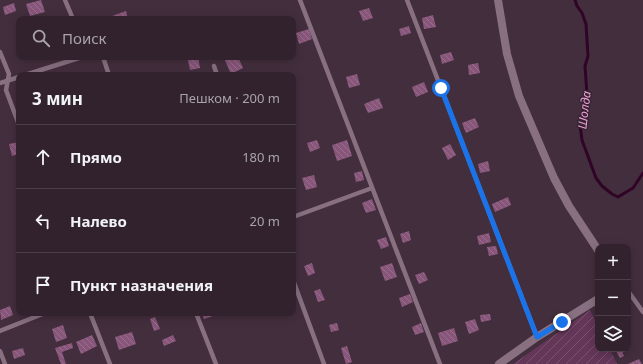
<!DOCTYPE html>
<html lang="ru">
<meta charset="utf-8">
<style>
:root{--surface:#32222e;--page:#3d2f3a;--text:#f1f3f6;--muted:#a8a4aa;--line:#4d3f4a}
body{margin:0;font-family:"Noto Sans",sans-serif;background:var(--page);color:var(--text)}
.controls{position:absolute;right:12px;bottom:12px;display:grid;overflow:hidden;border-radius:8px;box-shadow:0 2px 10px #0003}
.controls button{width:36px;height:36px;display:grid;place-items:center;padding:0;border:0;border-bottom:1px solid var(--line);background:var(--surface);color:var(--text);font:20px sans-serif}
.stop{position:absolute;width:12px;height:12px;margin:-9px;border:3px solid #1a73e8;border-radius:50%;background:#fff}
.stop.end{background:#1a73e8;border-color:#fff;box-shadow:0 1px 4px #0008}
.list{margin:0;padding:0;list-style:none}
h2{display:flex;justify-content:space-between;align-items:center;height:52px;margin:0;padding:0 16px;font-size:17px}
h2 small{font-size:13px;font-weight:400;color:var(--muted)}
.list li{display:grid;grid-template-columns:26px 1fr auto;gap:12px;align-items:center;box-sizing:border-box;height:64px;padding:0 16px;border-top:1px solid var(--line)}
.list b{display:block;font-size:15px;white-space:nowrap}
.list em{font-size:13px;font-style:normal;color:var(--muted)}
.icon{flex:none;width:22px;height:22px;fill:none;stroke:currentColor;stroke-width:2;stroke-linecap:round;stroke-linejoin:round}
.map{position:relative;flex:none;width:643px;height:364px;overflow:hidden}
.search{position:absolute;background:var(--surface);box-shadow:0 2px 10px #0003;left:16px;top:16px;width:280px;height:44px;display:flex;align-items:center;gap:10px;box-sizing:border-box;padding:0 14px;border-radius:8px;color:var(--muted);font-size:15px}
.panel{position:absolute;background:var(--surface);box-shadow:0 2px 10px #0003;left:16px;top:72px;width:280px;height:244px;border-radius:8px}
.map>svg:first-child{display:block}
.garden{fill:url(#garden-furrows)}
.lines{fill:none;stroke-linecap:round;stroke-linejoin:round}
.stream{stroke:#300427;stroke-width:3}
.building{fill:url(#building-back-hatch)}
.lane{stroke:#887081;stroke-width:4.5}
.street{stroke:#887081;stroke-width:8}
.route{stroke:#1a73e8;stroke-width:5}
.labels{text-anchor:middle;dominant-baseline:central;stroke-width:3;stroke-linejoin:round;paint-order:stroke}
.water-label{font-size:12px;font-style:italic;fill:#f0a3db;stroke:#382433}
</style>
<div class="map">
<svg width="643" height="364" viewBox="0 0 643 364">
<defs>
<pattern id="garden-furrows" width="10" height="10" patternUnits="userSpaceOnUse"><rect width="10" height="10" fill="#643658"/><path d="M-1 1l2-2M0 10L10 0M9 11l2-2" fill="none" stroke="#7a5270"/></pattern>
<pattern id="building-back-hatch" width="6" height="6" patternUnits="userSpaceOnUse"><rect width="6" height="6" fill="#88567a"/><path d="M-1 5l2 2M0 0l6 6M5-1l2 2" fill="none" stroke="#996e8d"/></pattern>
</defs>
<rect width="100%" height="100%" fill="#432e3d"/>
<path class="garden" d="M590,310L598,326V349H610L617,364H513Z"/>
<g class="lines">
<path class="stream" d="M575,0L577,6L582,13L586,24L588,56L585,66L587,95L580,125L582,140L596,178L602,186L612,194L618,197L633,188L643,173"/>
</g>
<path class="building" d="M41,0L45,12L30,16L26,4Z
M14,3L16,11L5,15L3,7Z
M369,8L373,18L363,21L359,11Z
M126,11L128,19H113L112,16Z
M433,15L436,27L424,29L422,18Z
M409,26L411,33L401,36L399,29Z
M309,29L312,39L299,44L296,33Z
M451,52L454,60L442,64L440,55Z
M198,57L200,68L190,70L188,60Z
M227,57H238L243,68L231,74L224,58Z
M478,63L480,73L469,75L468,65Z
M357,74L360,85L349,88L346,77Z
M424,82L428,92L416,97L412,87Z
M379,98L383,108L368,113L364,104Z
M475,118L479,127L466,133L462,123Z
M317,140L320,148L310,152L307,143Z
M347,140L352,156L337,161L332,145Z
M19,142V154L12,156L9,144Z
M450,144L456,155L448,160L442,148Z
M488,161L490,171L480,173L478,164Z
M362,171L364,180L356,182L354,173Z
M314,175L317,187L306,190L302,178Z
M508,197L511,205L495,212L492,204Z
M372,199L376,210L366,213L362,203Z
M409,231L411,240L403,243L400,234Z
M489,233L491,242L479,245L477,236Z
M386,237L389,246L381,249L377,240Z
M496,246L498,254L489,256L487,247Z
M312,263L315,273L308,276L304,266Z
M392,263L397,277L385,281L380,267Z
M424,272L428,280L419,284L415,275Z
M320,289L325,300L318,302L314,291Z
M410,294L413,302L402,307L399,298Z
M10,306L13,315L1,320L0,310Z
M202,313H212L213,316L204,319Z
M490,314L491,320L481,322L480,315Z
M155,317L160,329L154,331L150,319Z
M475,319L479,330L469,334L465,322Z
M337,323L339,330L331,332L329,325Z
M421,323L424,332L415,335L412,327Z
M63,325L67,338L56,342L52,329Z
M454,328L458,341L442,346L438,333Z
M132,332L136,344L119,350L115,337Z
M92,335L97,346L81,354L76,342Z
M173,335L176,341L164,346L162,340Z
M72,343L73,348L62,352L66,364H61L55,348Z
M347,346L352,362L346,364L341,348Z
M23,348L25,355L14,359L12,351Z
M615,349H621L624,356L620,358Z
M639,359L642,364H628Z"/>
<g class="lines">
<path class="lane" d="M65,0L73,19
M300,0L440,364
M407,0L537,337
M0,52L9,74L6,90L19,125
M103,57L109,75
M214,66L217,75
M25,75L82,57
M0,83L19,77
M293,217L372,188
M293,280L324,364
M628,291L643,312
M90,313L110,364
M196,313L216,364
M0,331L45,313
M0,351L5,364"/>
<path class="street" d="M498,0L507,54L519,96L554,178L569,206L598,250
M499,364L537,337L598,299"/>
</g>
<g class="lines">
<path class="route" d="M441,88L537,337L562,322"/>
</g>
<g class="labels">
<g class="water-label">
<text transform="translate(584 110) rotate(-83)">Шолда</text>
</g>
</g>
</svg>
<div class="controls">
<button>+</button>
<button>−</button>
<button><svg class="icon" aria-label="layers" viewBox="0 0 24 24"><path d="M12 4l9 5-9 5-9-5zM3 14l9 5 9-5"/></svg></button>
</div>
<div class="stop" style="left:441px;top:88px"></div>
<div class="stop end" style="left:562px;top:322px"></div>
<div class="search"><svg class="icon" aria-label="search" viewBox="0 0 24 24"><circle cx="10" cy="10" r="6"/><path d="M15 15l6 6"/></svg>Поиск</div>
<section class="panel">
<h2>3 мин<small>Пешком · 200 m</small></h2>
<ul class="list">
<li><svg class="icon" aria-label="ahead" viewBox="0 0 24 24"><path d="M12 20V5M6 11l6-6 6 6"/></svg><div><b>Прямо</b></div><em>180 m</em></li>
<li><svg class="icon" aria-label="left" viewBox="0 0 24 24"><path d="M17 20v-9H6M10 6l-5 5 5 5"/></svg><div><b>Налево</b></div><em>20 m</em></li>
<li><svg class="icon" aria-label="arrive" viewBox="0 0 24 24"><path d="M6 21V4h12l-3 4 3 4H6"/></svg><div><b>Пункт назначения</b></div></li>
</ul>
</section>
</div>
